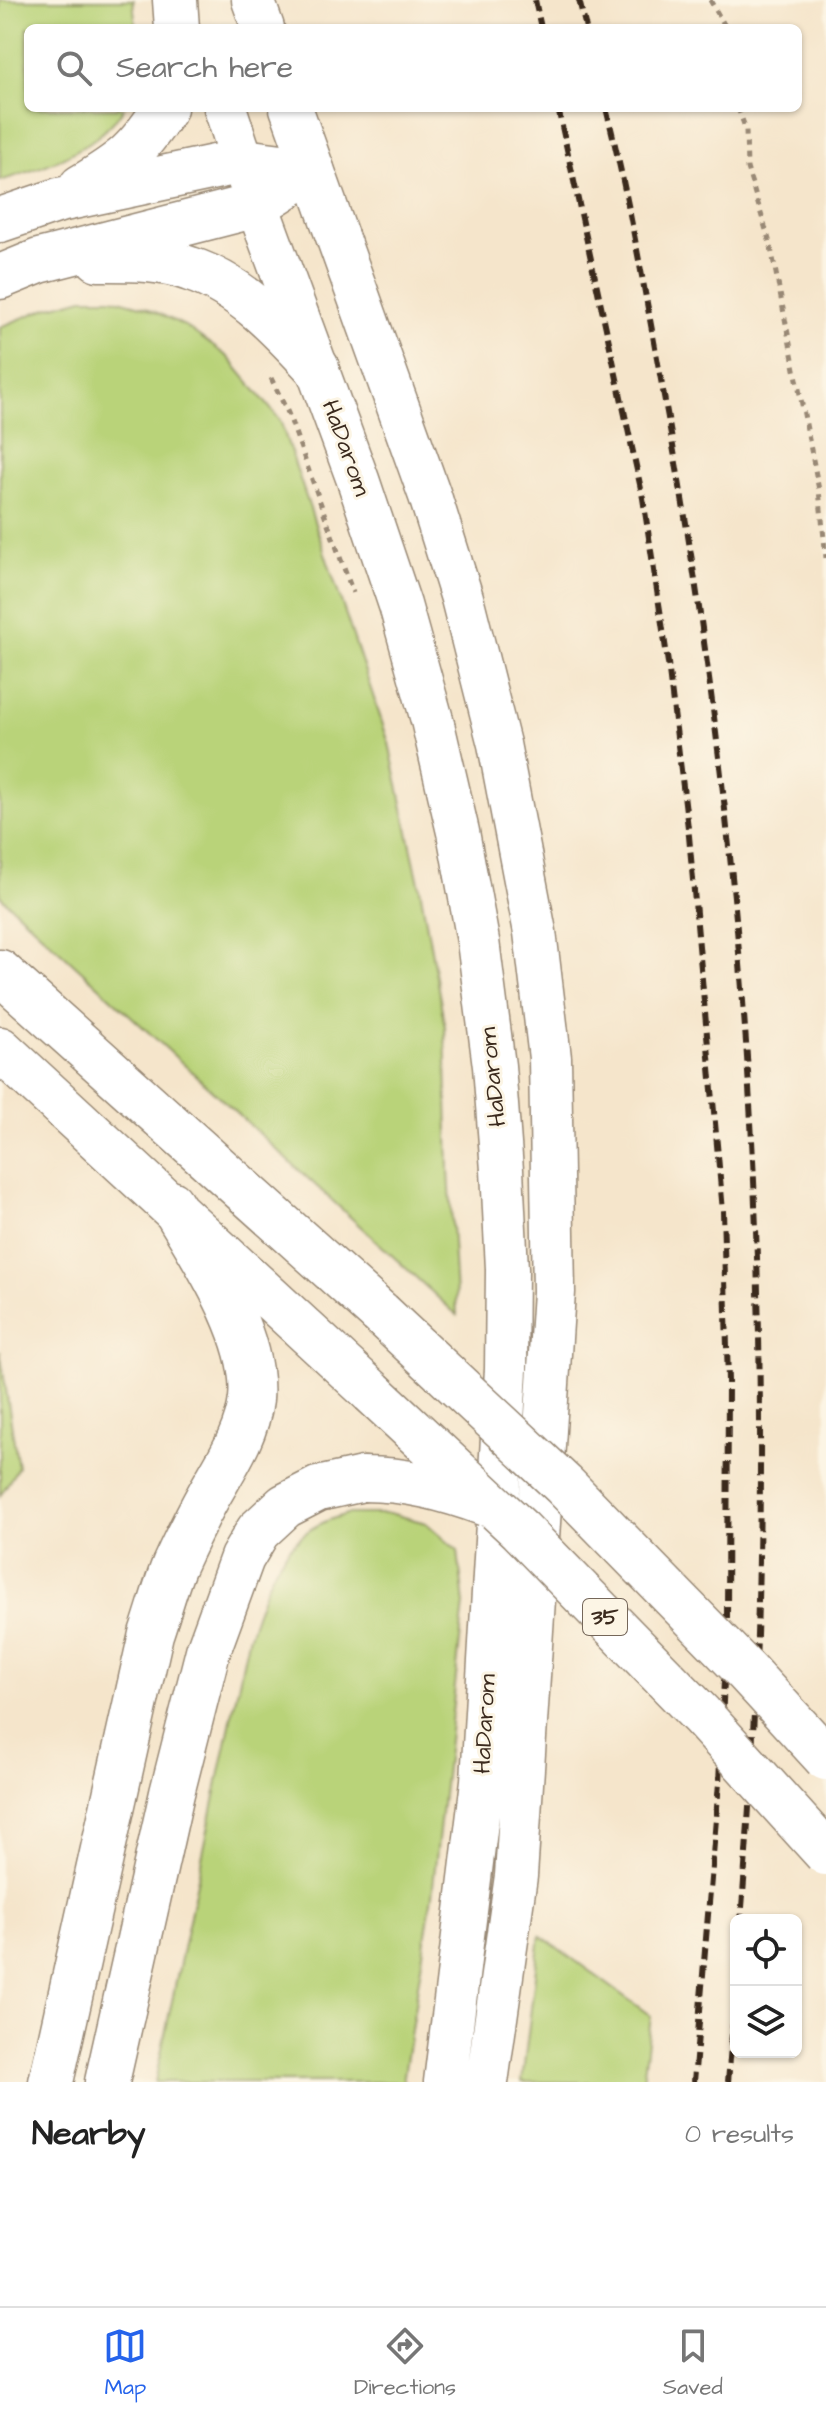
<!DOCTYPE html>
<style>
:root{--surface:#fff;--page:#f6f6f6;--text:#222;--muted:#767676;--line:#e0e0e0;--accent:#2563eb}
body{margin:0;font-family:"Architects Daughter",sans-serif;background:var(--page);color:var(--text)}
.controls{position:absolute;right:24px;bottom:24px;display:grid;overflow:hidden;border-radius:12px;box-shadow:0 2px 6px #0004}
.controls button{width:72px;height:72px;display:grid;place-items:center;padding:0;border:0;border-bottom:2px solid var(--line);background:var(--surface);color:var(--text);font:40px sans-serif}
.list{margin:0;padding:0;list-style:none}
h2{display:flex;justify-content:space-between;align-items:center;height:104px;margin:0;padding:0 32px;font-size:34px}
h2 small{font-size:26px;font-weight:400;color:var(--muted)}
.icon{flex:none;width:44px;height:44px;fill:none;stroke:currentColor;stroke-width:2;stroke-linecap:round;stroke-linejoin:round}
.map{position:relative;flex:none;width:826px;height:2082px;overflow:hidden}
.search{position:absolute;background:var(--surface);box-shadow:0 2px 6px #0004;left:24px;right:24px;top:24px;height:88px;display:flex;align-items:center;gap:20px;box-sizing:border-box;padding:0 28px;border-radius:12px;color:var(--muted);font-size:30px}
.sheet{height:224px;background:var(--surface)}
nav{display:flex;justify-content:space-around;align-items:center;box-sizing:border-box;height:112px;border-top:2px solid var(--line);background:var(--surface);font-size:22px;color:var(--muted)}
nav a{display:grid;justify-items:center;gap:4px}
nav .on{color:var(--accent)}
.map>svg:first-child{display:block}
.green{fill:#b9d379;stroke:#7a7e4c;stroke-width:2}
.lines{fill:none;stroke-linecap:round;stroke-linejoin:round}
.secondary-casing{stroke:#988874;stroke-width:45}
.trunk-casing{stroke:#988874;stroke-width:47}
.path{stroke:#988874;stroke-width:5;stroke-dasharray:6 6;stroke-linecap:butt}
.secondary{stroke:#fff;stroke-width:42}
.trunk{stroke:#fff;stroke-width:44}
.rail{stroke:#3b2a1e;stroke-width:6;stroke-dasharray:12 6;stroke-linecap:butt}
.trunk-bridge-casing{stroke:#988874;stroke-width:47;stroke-linecap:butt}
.trunk-bridge{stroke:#fff;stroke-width:44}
.labels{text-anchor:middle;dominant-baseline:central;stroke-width:6;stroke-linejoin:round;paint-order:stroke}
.shield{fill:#fcf5e5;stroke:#75675a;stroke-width:2}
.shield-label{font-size:22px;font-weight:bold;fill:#3b2a1e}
.street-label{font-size:24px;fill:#3b2a1e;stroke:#fcf5e5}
</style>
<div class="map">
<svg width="826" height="2082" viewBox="0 0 826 2082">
<rect width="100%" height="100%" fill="#fcf5e5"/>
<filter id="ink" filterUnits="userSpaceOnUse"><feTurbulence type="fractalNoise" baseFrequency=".0125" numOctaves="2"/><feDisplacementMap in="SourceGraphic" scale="16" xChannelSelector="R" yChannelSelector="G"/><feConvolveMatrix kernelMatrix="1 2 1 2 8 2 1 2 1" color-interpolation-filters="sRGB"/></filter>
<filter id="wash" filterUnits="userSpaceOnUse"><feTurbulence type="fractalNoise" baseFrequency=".006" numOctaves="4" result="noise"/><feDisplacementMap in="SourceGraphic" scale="32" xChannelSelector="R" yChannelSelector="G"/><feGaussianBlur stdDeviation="1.8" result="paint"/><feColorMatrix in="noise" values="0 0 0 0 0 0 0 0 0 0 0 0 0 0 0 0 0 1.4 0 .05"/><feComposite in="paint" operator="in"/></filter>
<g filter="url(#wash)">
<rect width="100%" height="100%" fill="#f5e5cb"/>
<path class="green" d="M0,0H133L136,28H28V108H124C99,148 43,168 0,181Z
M83,298H112L145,307L185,326L228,357L280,420L389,743L420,888L445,1027L449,1170L457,1315L0,896V327L47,308Z
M0,1351L18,1467L0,1496Z
M347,1514H393L426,1523L458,1551L464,1604L432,1895L403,2082H155L248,1639C262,1596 275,1548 318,1525C327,1520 338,1517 347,1514Z
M540,1935L651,2016L643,2082H522Z"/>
</g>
<g filter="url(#ink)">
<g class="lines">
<g class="secondary-casing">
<path id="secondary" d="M253,0L263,28
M225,108L257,205L358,480L400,605L432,720L458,832L478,941L494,1066L502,1170L507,1269L506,1369L482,1781L445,2082
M291,108L430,496L462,598L499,744L535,932L550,1058L554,1292L516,1876L487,2082"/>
</g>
<g class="trunk-casing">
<path id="trunk" d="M175,0L177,28
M81,187C125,161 137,151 165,108
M0,220L59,200L243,161L312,170
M98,259C128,259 161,258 190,269C242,286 281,329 317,368
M0,277L39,261L257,205L312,170
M0,972L380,1313
M0,1049L372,1392
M51,2082L151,1634C159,1611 165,1587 174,1565C185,1541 197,1516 210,1493C227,1463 247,1434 251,1399C257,1336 202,1255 171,1203
M107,2082L172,1793L208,1651L242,1558L258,1531L285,1506L318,1489L363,1479"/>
</g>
<path class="path" d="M710,0L726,28
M738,108L746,130L747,168L770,243L819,490L826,558
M271,378L288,413L353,593"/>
<use href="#secondary" class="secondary"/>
<use href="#trunk" class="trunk"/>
<path class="rail" d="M535,0L541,28
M579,0L586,28
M558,108L643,498L668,663L689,836L723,1211L728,1381L727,1619L719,1783L694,2082
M606,108C630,203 646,299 664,396C757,900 782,1408 741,1920
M728,2082L736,1988"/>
<g class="trunk-bridge-casing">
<path id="trunk-bridge" d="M380,1313L564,1485L747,1672L826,1758
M372,1392L520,1530L701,1715L826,1853
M363,1479C407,1479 445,1489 486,1504"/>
</g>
<use href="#trunk-bridge" class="trunk-bridge"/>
</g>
</g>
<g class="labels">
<rect class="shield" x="583" y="1599" width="44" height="36" rx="6"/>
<g class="shield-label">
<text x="605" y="1617">35</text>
</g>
<g class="street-label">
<text transform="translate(346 448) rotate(70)">HaDarom</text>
<text transform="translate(493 1077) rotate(-96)">HaDarom</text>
<text transform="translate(485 1724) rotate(-87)">HaDarom</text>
</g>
</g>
</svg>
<div class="controls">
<button><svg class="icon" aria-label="locate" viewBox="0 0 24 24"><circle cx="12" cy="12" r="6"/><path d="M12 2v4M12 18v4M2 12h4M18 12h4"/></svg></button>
<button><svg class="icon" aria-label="layers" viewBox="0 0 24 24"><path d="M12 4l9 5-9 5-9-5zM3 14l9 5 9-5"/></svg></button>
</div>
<div class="search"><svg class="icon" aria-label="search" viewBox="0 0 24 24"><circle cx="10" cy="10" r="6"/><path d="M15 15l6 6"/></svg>Search here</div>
</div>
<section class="sheet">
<h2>Nearby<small>0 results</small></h2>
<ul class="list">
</ul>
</section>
<nav>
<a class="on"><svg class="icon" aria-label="map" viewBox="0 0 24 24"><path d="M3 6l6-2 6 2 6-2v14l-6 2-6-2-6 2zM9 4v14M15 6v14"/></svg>Map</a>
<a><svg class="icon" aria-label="directions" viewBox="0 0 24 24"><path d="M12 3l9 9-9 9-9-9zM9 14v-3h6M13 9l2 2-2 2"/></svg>Directions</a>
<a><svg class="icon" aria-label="saved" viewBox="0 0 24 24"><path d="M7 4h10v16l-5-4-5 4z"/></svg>Saved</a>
</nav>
